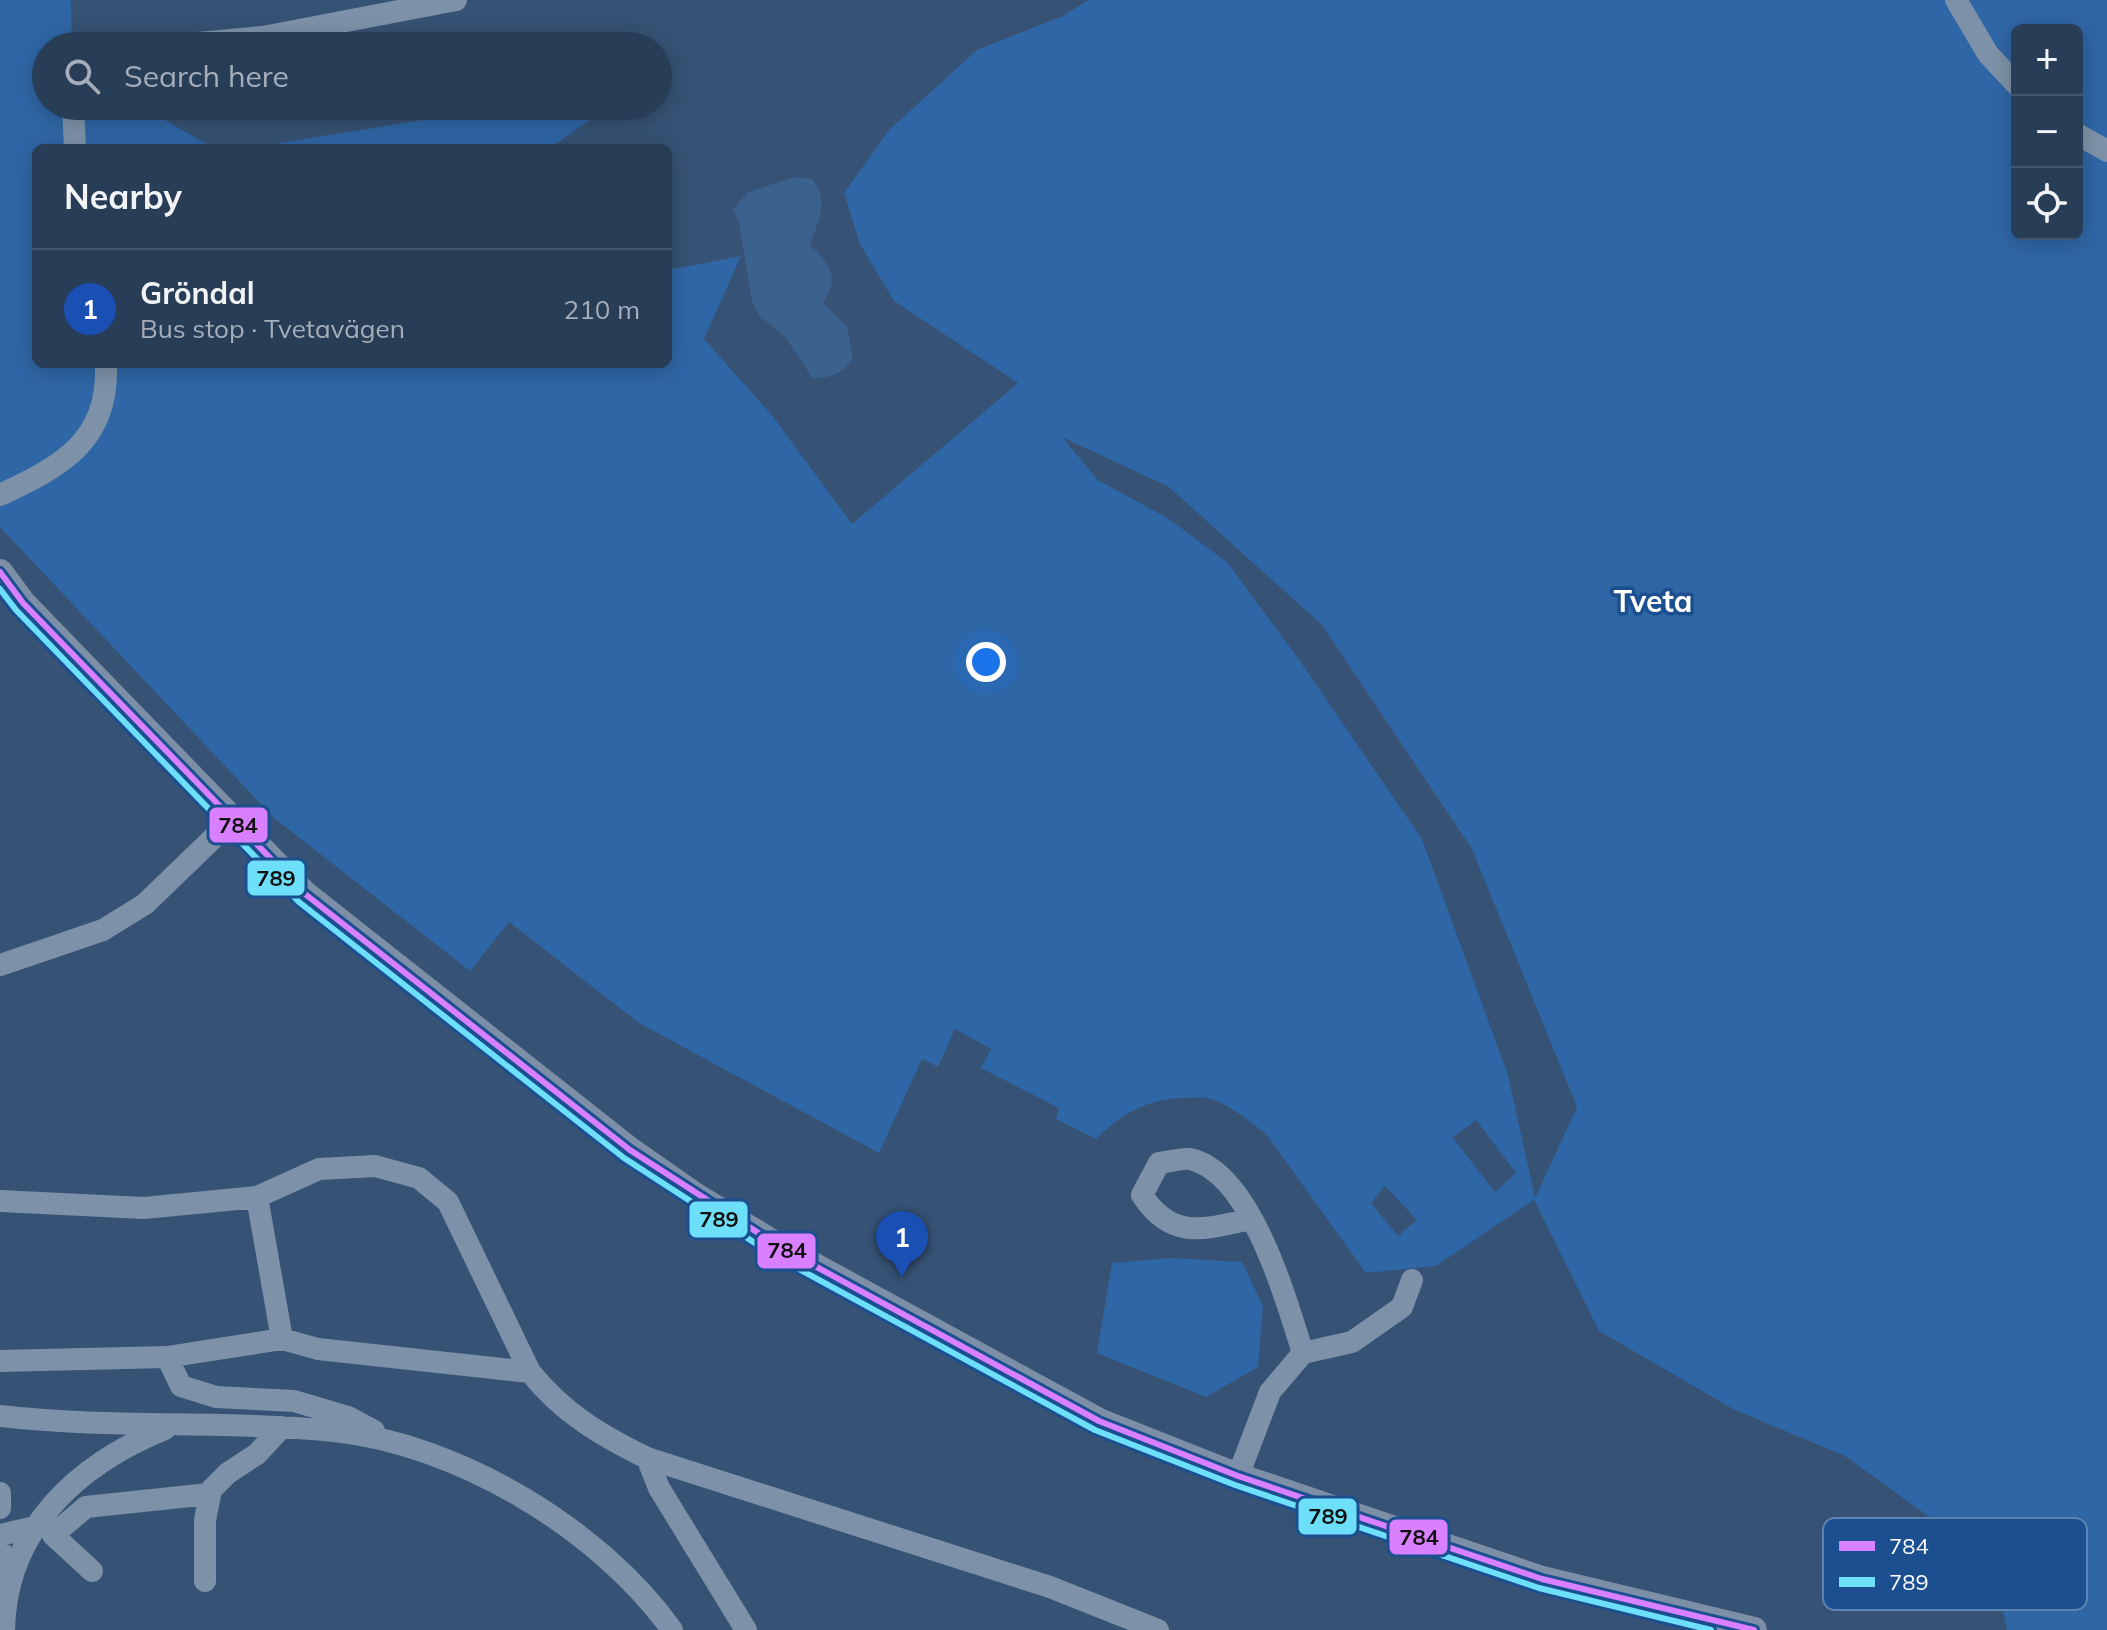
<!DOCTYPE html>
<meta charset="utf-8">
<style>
:root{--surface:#283e57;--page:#344961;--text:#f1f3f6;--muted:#a5aeba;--line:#44576d;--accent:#b9c2ce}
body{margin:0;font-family:Mulish,sans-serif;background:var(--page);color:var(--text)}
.controls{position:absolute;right:24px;top:24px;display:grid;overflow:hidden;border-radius:12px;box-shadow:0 4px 20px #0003}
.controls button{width:72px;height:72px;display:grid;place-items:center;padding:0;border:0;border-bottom:2px solid var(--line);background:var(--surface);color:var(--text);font:40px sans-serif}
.you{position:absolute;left:986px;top:662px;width:28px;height:28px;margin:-20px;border:6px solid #fff;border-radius:50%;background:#1a73e8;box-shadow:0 0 0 12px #1a73e833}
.badge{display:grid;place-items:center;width:52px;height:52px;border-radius:50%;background:var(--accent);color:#fff;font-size:26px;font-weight:700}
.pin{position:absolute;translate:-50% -66px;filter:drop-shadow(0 2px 4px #0008)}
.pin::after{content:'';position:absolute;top:42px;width:28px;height:24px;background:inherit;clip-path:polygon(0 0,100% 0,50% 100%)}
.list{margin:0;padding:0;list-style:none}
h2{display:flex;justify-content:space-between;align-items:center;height:104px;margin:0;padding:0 32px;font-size:34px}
h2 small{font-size:26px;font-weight:400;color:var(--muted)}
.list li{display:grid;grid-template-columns:52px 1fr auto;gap:24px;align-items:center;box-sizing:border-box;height:120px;padding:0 32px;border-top:2px solid var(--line)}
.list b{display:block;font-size:30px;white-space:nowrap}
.list p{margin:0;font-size:26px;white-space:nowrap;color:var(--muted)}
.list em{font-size:26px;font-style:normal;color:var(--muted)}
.icon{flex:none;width:44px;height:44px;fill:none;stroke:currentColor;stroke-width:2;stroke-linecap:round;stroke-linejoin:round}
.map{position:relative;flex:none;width:2107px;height:1630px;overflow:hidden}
.search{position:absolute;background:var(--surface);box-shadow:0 4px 20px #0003;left:32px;top:32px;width:640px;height:88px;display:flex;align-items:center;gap:20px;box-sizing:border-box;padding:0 28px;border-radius:44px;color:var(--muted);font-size:30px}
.panel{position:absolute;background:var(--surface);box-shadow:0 4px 20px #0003;left:32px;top:144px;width:640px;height:224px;border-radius:12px}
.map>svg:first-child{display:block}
.green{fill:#2f66a5;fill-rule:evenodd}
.water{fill:#3b618d}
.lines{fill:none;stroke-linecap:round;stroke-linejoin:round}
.minor{stroke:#7d92a8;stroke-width:22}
.major{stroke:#7d8ea7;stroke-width:26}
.bus-1-casing{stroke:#1b4f8f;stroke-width:12}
.bus-2-casing{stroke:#1b4f8f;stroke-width:12}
.bus-1{stroke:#d880ff;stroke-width:6}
.bus-2{stroke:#6ddff8;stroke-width:6}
.labels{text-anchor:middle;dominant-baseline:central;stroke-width:7;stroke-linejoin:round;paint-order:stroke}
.district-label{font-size:30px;font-weight:bold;fill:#fff;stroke:#1b4f8f}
.key{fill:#1b4f8f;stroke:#5f84b1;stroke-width:2}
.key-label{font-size:22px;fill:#fff}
.line-badge{stroke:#1b4f8f;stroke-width:3}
.pale-badge-label{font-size:22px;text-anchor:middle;font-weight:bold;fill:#111}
</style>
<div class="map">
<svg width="2107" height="1630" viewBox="0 0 2107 1630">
<rect width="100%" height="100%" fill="#365274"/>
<path class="green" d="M0,0H71L72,46H46V106H140L214,148H36V364H668V270L741,256L704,339L771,414L852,524L1018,383L894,301L860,244L844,193L889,130L977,50L1063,16L1088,0H2107V1630H2007L1993,1563L1845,1456L1733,1409L1599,1331L1534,1200L1436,1266L1366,1273L1266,1134C1250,1121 1233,1108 1214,1100C1207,1097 1197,1098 1190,1098C1150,1097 1124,1112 1096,1139L1056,1119L1059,1108L981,1068L991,1049L955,1029L938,1067L922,1059L879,1153L639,1023L509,922L470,971L274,818L0,527ZM2017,30H2077V234H2017ZM1062,437L1169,487L1322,625L1472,849L1577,1107L1535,1198L1508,1075L1422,839L1300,661L1228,563L1169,519L1098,480ZM1476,1120L1516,1173L1495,1192L1453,1138ZM1385,1186L1417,1220L1398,1236L1371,1203Z
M510,106H610L550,148H250Z
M1171,1258L1242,1262L1263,1306L1258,1367L1206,1397L1097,1353L1112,1263Z"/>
<path class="water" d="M795,177L812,179C830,201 818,221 810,245C831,264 840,277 823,303L847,326L853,358C843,374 832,377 813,379L786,338L760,317L752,302L739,224L733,209L748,192Z"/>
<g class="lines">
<path class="minor" d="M1956,0L1988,54L2017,85
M167,46L263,37L456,0
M73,106L75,148
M2077,134L2107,151
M0,495C62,466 109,441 106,364
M0,965L103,930L145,904L233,819
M257,1197L282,1339L318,1349L530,1372
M0,1201L144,1208L257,1197L319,1169L375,1166L419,1178L448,1202L530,1372C563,1413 600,1435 647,1458L1050,1587L1158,1630
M1251,1219C1205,1229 1172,1241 1142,1195L1159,1163C1168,1162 1181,1158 1190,1159C1251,1172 1286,1300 1303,1353
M167,1357L181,1386L216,1397L294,1401L348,1417L374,1431
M0,1361L167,1357L282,1339
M0,1416C111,1429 223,1420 334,1431C458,1444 600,1529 672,1630
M647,1458L659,1488L746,1630
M1238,1476L1270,1392L1303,1353L1352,1342L1402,1307L1412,1280
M0,1493V1508
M0,1535L35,1527
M0,1549L11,1581
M92,1571L53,1535L86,1507L209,1494
M205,1581V1520L211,1490L228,1473L257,1454L282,1427
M4,1630C6,1529 78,1464 165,1429"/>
<path class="major" d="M0,572L23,603L305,894L630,1150L693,1194L780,1247L1099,1421L1238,1476L1542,1579L1754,1630"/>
<g class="bus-1-casing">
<path id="bus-1" d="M0,572L23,603L305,894L630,1150L780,1247L1099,1421L1238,1476L1542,1579L1754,1630"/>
</g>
<g class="bus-2-casing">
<path id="bus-2" d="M0,589L16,610L299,902L624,1158L775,1256L1095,1430L1235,1485L1539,1588L1711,1630"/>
</g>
<use href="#bus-1" class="bus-1"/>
<use href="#bus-2" class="bus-2"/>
</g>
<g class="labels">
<g class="district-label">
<text x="1653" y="601">Tveta</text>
</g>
</g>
<rect x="1823" y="1518" width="264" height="92" rx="12" class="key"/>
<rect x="1839" y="1541" width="36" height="10" fill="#d880ff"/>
<rect x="1839" y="1577" width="36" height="10" fill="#6ddff8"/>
<g class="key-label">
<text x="1889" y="1554">784</text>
<text x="1889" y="1590">789</text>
</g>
<g class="line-badge">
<rect x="208" y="806" width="61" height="38" rx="8" fill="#d880ff"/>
<rect x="246" y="859" width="60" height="38" rx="8" fill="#6ddff8"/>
<rect x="688" y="1200" width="61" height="39" rx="8" fill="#6ddff8"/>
<rect x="756" y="1232" width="61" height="38" rx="8" fill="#d880ff"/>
<rect x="1297" y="1497" width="61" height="39" rx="8" fill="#6ddff8"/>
<rect x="1388" y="1518" width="61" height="38" rx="8" fill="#d880ff"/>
</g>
<g class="pale-badge-label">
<text x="238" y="833">784</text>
<text x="276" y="886">789</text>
<text x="719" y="1227">789</text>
<text x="787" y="1258">784</text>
<text x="1328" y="1524">789</text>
<text x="1419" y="1545">784</text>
</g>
</svg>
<div class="controls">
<button>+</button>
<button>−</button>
<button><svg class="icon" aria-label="locate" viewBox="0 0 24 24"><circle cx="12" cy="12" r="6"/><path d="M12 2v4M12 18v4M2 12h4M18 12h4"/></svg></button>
</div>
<div class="you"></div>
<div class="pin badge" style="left:902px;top:1277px;background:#1a4fb4">1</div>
<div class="search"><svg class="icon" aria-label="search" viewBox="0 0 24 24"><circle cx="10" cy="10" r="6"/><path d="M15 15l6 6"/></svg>Search here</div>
<section class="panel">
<h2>Nearby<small></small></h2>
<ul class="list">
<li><span class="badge" style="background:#1a4fb4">1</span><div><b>Gröndal</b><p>Bus stop · Tvetavägen</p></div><em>210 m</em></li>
</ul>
</section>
</div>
